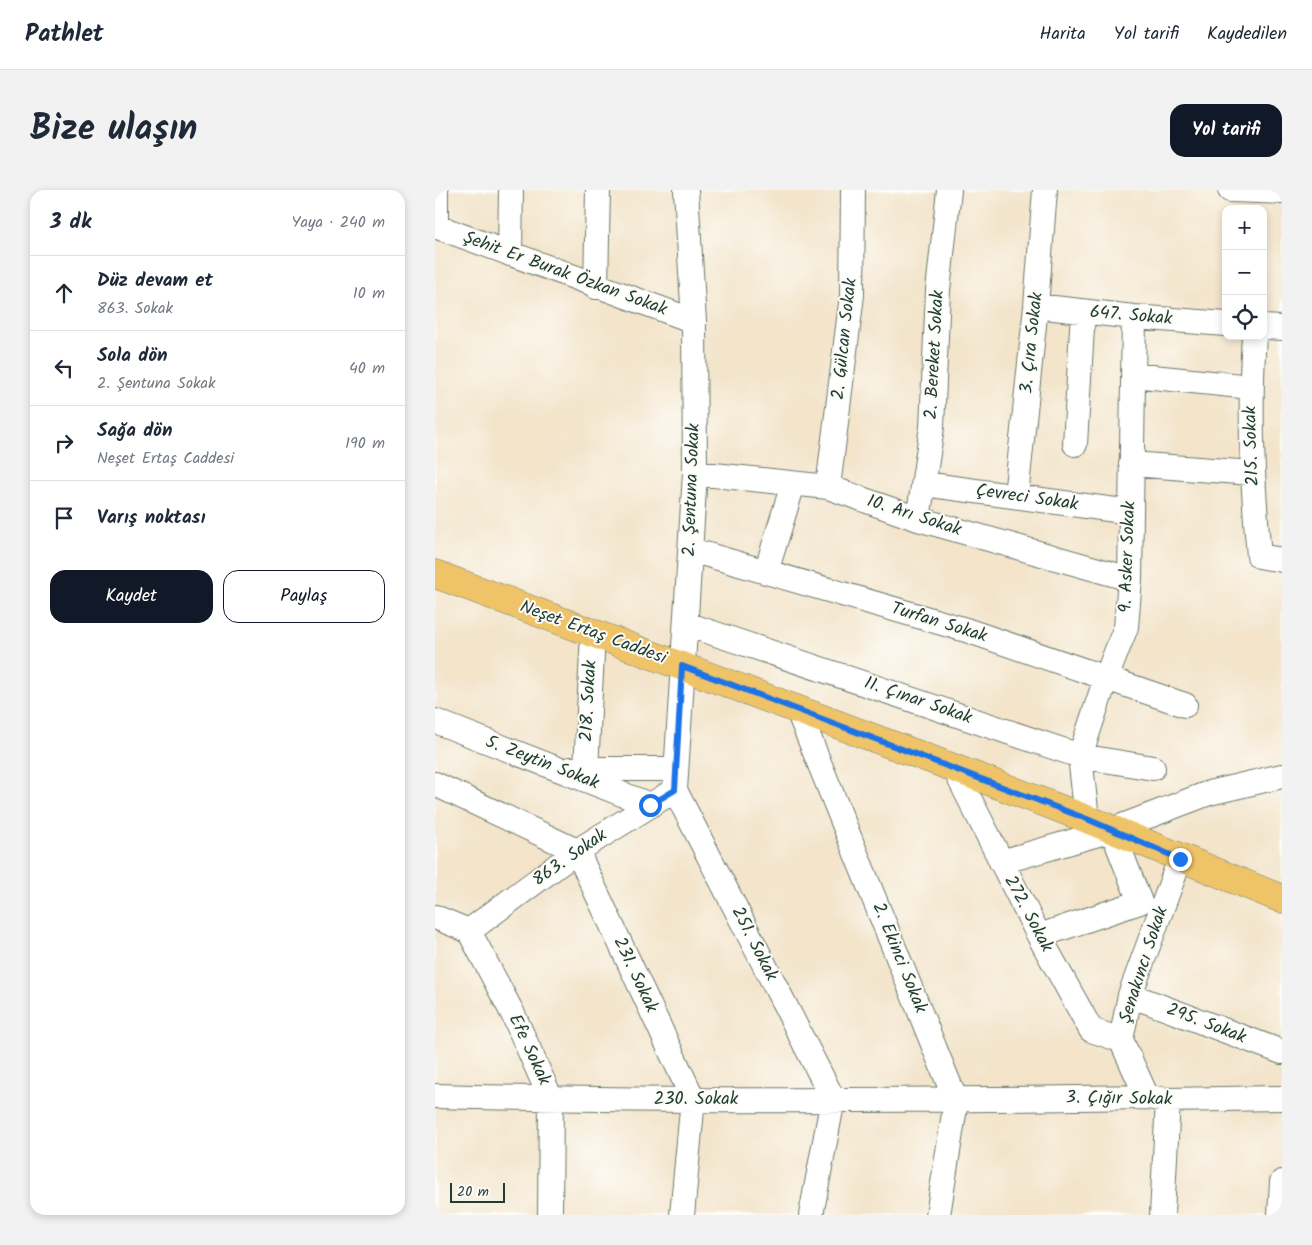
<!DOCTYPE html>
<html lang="tr">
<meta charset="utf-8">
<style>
:root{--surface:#fff;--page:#f2f2f3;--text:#1f2937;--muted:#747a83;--line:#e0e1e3;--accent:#111827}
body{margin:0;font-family:Kalam,sans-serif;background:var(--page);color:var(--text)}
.controls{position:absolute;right:15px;top:15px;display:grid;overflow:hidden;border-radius:10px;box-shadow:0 2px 8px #0003}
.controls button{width:45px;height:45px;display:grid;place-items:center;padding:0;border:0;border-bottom:1px solid var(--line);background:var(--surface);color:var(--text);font:25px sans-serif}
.scale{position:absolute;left:15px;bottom:12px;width:55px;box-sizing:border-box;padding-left:5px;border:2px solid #1f3d34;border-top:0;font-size:14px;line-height:18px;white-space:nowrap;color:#1f3d34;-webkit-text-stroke:4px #fdfcf7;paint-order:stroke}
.stop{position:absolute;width:15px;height:15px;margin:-11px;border:4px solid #1a73e8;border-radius:50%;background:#fff}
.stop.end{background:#1a73e8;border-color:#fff;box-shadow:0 1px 5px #0008}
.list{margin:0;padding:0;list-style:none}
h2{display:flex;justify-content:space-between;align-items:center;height:65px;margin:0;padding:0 20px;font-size:21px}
h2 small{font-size:16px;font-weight:400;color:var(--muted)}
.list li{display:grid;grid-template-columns:32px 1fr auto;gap:15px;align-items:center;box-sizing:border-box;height:75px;padding:0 20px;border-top:1px solid var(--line)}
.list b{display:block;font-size:19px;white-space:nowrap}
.list p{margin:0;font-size:16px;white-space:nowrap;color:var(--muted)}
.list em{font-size:16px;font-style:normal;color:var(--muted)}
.actions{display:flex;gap:10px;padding:15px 20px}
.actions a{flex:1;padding:11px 0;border:1px solid var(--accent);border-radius:15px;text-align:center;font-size:18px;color:var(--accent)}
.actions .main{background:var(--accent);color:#fff}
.icon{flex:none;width:28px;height:28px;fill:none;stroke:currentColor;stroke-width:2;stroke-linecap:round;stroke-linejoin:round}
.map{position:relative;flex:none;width:847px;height:1025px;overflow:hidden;border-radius:15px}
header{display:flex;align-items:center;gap:30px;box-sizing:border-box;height:70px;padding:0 25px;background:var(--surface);border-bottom:1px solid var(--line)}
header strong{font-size:24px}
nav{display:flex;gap:28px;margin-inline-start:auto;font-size:18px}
.intro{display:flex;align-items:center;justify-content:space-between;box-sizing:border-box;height:120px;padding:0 30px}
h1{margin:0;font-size:35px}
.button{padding:12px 22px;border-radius:15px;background:var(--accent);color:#fff;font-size:18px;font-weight:700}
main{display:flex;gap:30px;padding:0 30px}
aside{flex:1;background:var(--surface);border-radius:15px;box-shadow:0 2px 8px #0003}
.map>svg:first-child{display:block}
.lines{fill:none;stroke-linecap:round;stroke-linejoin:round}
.minor-casing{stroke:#697768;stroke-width:26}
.major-casing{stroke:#697768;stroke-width:29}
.minor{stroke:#fff;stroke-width:24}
.major{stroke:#efc469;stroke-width:28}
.route{stroke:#1a73e8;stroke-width:6}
.labels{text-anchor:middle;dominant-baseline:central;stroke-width:4;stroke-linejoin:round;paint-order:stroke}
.street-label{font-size:18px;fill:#1f3d34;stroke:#fdfcf7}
</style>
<header>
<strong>Pathlet</strong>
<nav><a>Harita</a><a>Yol tarifi</a><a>Kaydedilen</a></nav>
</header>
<div class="intro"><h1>Bize ulaşın</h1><a class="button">Yol tarifi</a></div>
<main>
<aside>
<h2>3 dk<small>Yaya · 240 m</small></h2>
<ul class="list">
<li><svg class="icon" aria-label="ahead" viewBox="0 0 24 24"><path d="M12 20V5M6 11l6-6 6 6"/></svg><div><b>Düz devam et</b><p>863. Sokak</p></div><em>10 m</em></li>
<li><svg class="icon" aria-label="left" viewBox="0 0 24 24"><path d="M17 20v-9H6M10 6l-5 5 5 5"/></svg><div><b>Sola dön</b><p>2. Şentuna Sokak</p></div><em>40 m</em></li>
<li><svg class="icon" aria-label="right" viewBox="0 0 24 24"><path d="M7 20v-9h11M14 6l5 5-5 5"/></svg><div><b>Sağa dön</b><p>Neşet Ertaş Caddesi</p></div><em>190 m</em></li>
<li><svg class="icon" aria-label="arrive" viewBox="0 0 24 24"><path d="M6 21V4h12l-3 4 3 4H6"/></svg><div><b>Varış noktası</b></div></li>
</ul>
<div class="actions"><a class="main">Kaydet</a><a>Paylaş</a></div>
</aside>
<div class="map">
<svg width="847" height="1025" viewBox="0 0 847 1025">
<rect width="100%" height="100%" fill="#fdfcf7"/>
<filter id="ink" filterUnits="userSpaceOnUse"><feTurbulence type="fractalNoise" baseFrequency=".02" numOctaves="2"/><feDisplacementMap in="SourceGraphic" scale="10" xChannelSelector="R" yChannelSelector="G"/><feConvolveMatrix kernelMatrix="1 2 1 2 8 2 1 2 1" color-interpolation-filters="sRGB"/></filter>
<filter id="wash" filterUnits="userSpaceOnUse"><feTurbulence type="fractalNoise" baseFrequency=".0096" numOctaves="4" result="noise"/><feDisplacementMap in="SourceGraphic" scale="20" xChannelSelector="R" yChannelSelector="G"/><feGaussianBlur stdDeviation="1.12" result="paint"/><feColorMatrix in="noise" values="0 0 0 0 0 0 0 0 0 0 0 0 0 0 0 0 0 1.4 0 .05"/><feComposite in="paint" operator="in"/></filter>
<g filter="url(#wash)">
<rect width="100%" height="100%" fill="#f3e4ca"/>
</g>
<g filter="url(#ink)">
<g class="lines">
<g class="minor-casing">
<path id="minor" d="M251,0L259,131L260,283L240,600L398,909L376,1025
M795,0L847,2
M0,36L259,131
M1,37V0
M75,64L76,0
M161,97L163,0
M601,116L699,127L791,134
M828,137L847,138
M819,146C814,220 817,292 824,366L847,370
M698,185L816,197
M640,254L648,122
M696,274L817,283
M260,283L393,297L483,329L695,389
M489,294L695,322
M393,297L417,105L418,0
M581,306L601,116L610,0
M483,329L497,237L503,100L514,0
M256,360L531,440L750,515
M331,382L358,294
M251,434L645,566L718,578
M362,518L521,911L503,1025
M0,531L215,615
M519,578L604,746L656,840L686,850
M135,579H241
M151,579L158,444
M0,594L142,661L258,909L247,1025
M652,629L645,566L671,488L691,437L695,389L699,127
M566,672L677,640L774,603L847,586
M0,727L34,741L78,824L116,909L115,1025
M34,741L142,661L240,600
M604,746L705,712L677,640
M695,805L847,862
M0,906C237,912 475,911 712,907L733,910L847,908
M712,907L686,850L695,805L745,669
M727,1025L733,910
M845,1025L847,992"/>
</g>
<g class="major-casing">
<path id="major" d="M0,384L519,578L652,629L847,709"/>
</g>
<use href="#minor" class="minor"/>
<use href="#major" class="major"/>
</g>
</g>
<g class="lines" filter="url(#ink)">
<path class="route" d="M215,615L240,600L247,476L652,629L745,669"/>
</g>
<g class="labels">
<g class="street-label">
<text transform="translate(130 84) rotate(20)">Şehit Er Burak Özkan Sokak</text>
<text transform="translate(696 126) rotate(5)">647. Sokak</text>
<text transform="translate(410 149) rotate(-84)">2. Gülcan Sokak</text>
<text transform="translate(597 153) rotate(-84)">3. Çıra Sokak</text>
<text transform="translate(500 165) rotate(-87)">2. Bereket Sokak</text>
<text transform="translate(817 256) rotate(-92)">215. Sokak</text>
<text transform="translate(257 300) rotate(-88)">2. Şentuna Sokak</text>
<text transform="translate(592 308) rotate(8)">Çevreci Sokak</text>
<text transform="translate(479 326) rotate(18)">10. Arı Sokak</text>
<text transform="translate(693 367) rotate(-88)">9. Asker Sokak</text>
<text transform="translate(504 433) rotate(17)">Turfan Sokak</text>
<text transform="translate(158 443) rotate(20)">Neşet Ertaş Caddesi</text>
<text transform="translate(154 511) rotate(-87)">218. Sokak</text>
<text transform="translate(483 511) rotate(19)">11. Çınar Sokak</text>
<text transform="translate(107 573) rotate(21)">5. Zeytin Sokak</text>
<text transform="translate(135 668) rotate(-35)">863. Sokak</text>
<text transform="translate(593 724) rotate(62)">272. Sokak</text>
<text transform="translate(319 754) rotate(63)">251. Sokak</text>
<text transform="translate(464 768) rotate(68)">2. Ekinci Sokak</text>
<text transform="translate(709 775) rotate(-72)">Şenakıncı Sokak</text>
<text transform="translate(200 785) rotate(65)">231. Sokak</text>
<text transform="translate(771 834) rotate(21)">295. Sokak</text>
<text transform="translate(94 860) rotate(65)">Efe Sokak</text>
<text x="261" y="909">230. Sokak</text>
<text transform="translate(684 909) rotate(1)">3. Çığır Sokak</text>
</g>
</g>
</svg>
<div class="controls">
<button>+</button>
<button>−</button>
<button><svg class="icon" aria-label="locate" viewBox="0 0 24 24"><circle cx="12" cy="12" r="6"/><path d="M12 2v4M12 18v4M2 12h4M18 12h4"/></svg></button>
</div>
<div class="scale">20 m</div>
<div class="stop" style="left:215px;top:615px"></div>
<div class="stop end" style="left:745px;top:669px"></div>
</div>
</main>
